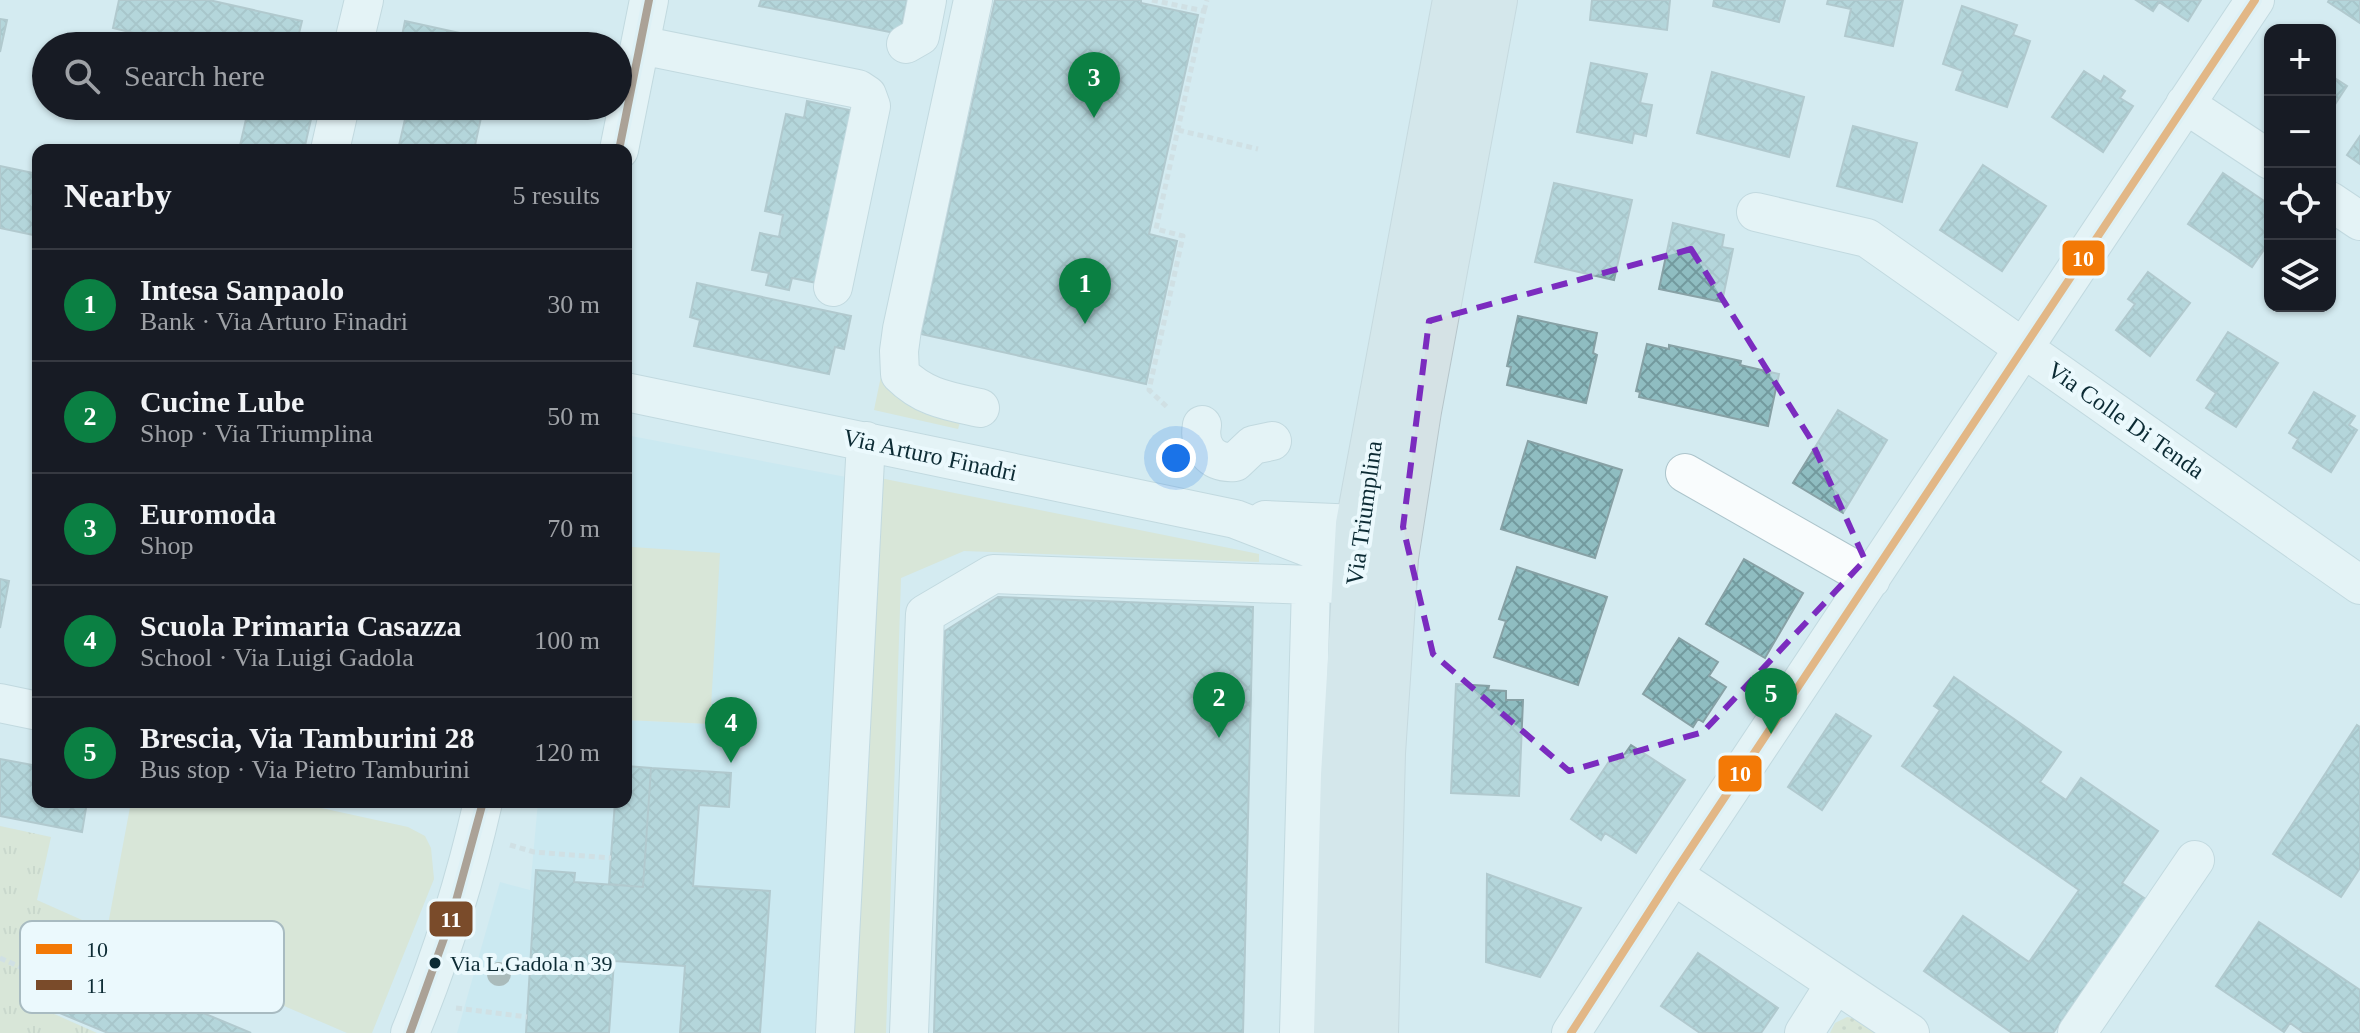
<!DOCTYPE html>
<meta charset="utf-8">
<style>
:root{--surface:#171b24;--page:#242831;--text:#f1f3f6;--muted:#9ea1a6;--line:#363941;--accent:#0b8043}
body{margin:0;font-family:Georgia,serif;background:var(--page);color:var(--text)}
.controls{position:absolute;right:24px;top:24px;display:grid;overflow:hidden;border-radius:16px;box-shadow:0 2px 6px #0004}
.controls button{width:72px;height:72px;display:grid;place-items:center;padding:0;border:0;border-bottom:2px solid var(--line);background:var(--surface);color:var(--text);font:40px sans-serif}
.you{position:absolute;left:1176px;top:458px;width:28px;height:28px;margin:-20px;border:6px solid #fff;border-radius:50%;background:#1a73e8;box-shadow:0 0 0 12px #1a73e833}
.badge{display:grid;place-items:center;width:52px;height:52px;border-radius:50%;background:var(--accent);color:#fff;font-size:26px;font-weight:700}
.pin{position:absolute;translate:-50% -66px;filter:drop-shadow(0 2px 4px #0008)}
.pin::after{content:'';position:absolute;top:42px;width:28px;height:24px;background:inherit;clip-path:polygon(0 0,100% 0,50% 100%)}
.list{margin:0;padding:0;list-style:none}
h2{display:flex;justify-content:space-between;align-items:center;height:104px;margin:0;padding:0 32px;font-size:34px}
h2 small{font-size:26px;font-weight:400;color:var(--muted)}
.list li{display:grid;grid-template-columns:52px 1fr auto;gap:24px;align-items:center;box-sizing:border-box;height:112px;padding:0 32px;border-top:2px solid var(--line)}
.list b{display:block;font-size:30px;white-space:nowrap}
.list p{margin:0;font-size:26px;white-space:nowrap;color:var(--muted)}
.list em{font-size:26px;font-style:normal;color:var(--muted)}
.icon{flex:none;width:44px;height:44px;fill:none;stroke:currentColor;stroke-width:2;stroke-linecap:round;stroke-linejoin:round}
.map{position:relative;flex:none;width:2360px;height:1033px;overflow:hidden}
.search{position:absolute;background:var(--surface);box-shadow:0 2px 6px #0004;left:32px;top:32px;width:600px;height:88px;display:flex;align-items:center;gap:20px;box-sizing:border-box;padding:0 28px;border-radius:44px;color:var(--muted);font-size:30px}
.panel{position:absolute;background:var(--surface);box-shadow:0 2px 6px #0004;left:32px;top:144px;width:600px;height:664px;border-radius:16px}
.map>svg:first-child{display:block}
.built{fill:#c2e6f1}
.grass{fill:#dddfbb}
.park{fill:url(#park-tufts)}
.garden{fill:url(#garden-dots)}
.building{fill:url(#building-cross-hatch);stroke:#87a1a5;stroke-width:2}
.lines{fill:none;stroke-linecap:round;stroke-linejoin:round}
.minor-casing{stroke:#acc4cb;stroke-width:40}
.major-casing{stroke:#b6c5ca;stroke-width:46}
.path{stroke:#ccd3d6;stroke-width:5;stroke-dasharray:6 4;stroke-linecap:butt}
.minor{stroke:#f9fcfd;stroke-width:38}
.major{stroke:#d5e2e5;stroke-width:44}
.bus-1-casing{stroke:#ebf9fd;stroke-width:14}
.bus-2-casing{stroke:#ebf9fd;stroke-width:14}
.bus-1{stroke:#f37906;stroke-width:8}
.bus-2{stroke:#7a4b2a;stroke-width:8}
.tree{fill:#79817a}
.marked{fill:none;stroke:#7b2cbf;stroke-width:6;stroke-dasharray:16 10;stroke-linejoin:round}
.bus-dot{fill:#0c2b34;stroke:#ebf9fd;stroke-width:3}
.labels{text-anchor:middle;dominant-baseline:central;stroke-width:8;stroke-linejoin:round;paint-order:stroke}
.bus-label{font-size:22px;fill:#0c2b34;stroke:#ebf9fd;text-anchor:start}
.street-label{font-size:24px;fill:#0c2b34;stroke:#ebf9fd}
.key{fill:#ebf9fd;stroke:#a8bbc1;stroke-width:2}
.key-label{font-size:22px;fill:#0c2b34}
.line-badge{stroke:#ebf9fd;stroke-width:3}
.badge-label{font-size:22px;text-anchor:middle;font-weight:bold;fill:#fff}
</style>
<div class="map">
<svg width="2360" height="1033" viewBox="0 0 2360 1033">
<defs>
<pattern id="park-tufts" width="24" height="20" patternUnits="userSpaceOnUse" patternTransform="scale(2)"><rect width="24" height="20" fill="#dddfbb"/><path d="M3 7l-1-3M5 7V3M7 7l1-3M15 17l-1-3M17 17v-4M19 17l1-3" fill="none" stroke="#bcc0a1"/></pattern>
<pattern id="garden-dots" width="8" height="8" patternUnits="userSpaceOnUse" patternTransform="scale(2)"><rect width="8" height="8" fill="#dddfbb"/><path d="M2 2h.1M6 6h.1" fill="none" stroke="#bcc0a1" stroke-width="1.8" stroke-linecap="round"/></pattern>
<pattern id="building-cross-hatch" width="8" height="8" patternUnits="userSpaceOnUse" patternTransform="scale(2)"><rect width="8" height="8" fill="#8fbdc1"/><path d="M0 0l8 8M0 8l8-8" fill="none" stroke="#739a9e"/></pattern>
</defs>
<rect width="100%" height="100%" fill="#d4ebf1"/>
<path class="built" d="M626,435L846,477L820,1033H457L500,882L530,890L538,802H626V720L710,724L632,548L626,644Z"/>
<path class="grass" d="M887,347L961,419L958,429L874,410Z
M875,477L1259,554V562L964,551L901,578L886,1033H851Z
M632,547L720,553L710,724L626,720V644Z
M131,802H294L408,827L425,836L431,848L434,879L372,1033H347L107,930Z"/>
<path class="park" d="M0,826L51,837L37,900L82,920L43,1009L97,1033H0Z"/>
<path class="garden" d="M1847,1017L1860,1019L1881,1033H1830L1835,1023Z"/>
<path class="building" d="M119,0H209L302,21L296,46H158L159,39L113,28Z
M761,0H907L900,34L759,6Z
M995,0H1141V3L1198,15L1149,234L1177,241L1146,384L921,334Z
M1592,0H1670L1667,30L1590,20Z
M1714,0H1785L1779,22L1713,6Z
M1828,0H1903L1893,46L1845,36L1851,9L1827,4Z
M2136,0H2201L2188,21L2159,2L2153,11Z
M2329,0H2360V23L2328,2Z
M1962,6L2017,25L2013,35L2030,41L2007,107L1956,90L1963,71L1943,64Z
M0,19L7,20L0,52Z
M405,21L478,37L476,46H400Z
M1591,63L1647,74L1640,103L1652,105L1646,136L1634,133L1632,143L1577,132Z
M2084,71L2101,82L2104,76L2125,91L2120,98L2133,106L2103,152L2052,117Z
M1712,72L1804,97L1789,157L1697,133Z
M2330,75L2347,86L2330,112Z
M807,101L854,111L817,283L792,278L789,290L766,285L769,273L752,270L760,233L779,237L783,215L765,211L786,114L804,118Z
M249,106H314L304,150H239Z
M408,106H463V109L482,113L474,150H398Z
M1853,126L1917,143L1902,202L1837,186Z
M2360,136V164L2347,155Z
M1983,165L2046,206L2002,271L1940,230Z
M0,166L38,174V236L0,228Z
M2223,173L2270,205V241L2252,267L2188,224Z
M1554,183L1632,200L1614,280L1535,262Z
M1673,223L1724,235L1722,247L1733,249L1722,302L1659,289Z
M2148,272L2190,303L2150,356L2116,330L2135,304L2128,299Z
M697,283L851,316L844,349L835,347L829,374L694,346L700,320L690,317Z
M1518,316L1597,333L1593,353L1597,355L1586,403L1507,385L1511,367L1507,366Z
M2228,332L2278,363L2236,427L2206,408L2216,393L2197,380Z
M1647,344L1669,349V345L1741,361L1740,365L1779,374L1768,426L1639,397L1640,392L1636,391Z
M2314,392L2355,416L2349,425L2357,430L2331,472L2293,448L2298,439L2289,433Z
M1838,410L1887,440L1843,513L1793,483Z
M1528,441L1622,470L1595,558L1501,529Z
M1744,559L1803,593L1765,658L1706,624Z
M1517,567L1607,597L1578,685L1494,657L1506,621L1499,619Z
M0,579L9,581L0,628Z
M998,597L1253,607L1243,1033H934L945,631Z
M1679,638L1718,662L1709,676L1726,687L1703,722L1698,719L1693,727L1643,694Z
M1954,677L2061,752L2040,782L2066,800L2081,778L2158,831L2122,883L2147,900L2053,1033H2012L1924,971L1963,916L2029,962L2079,890L1902,766L1940,710L1934,706Z
M1456,684L1489,686L1488,690L1506,691V700H1523L1519,796L1451,793Z
M1836,714L1871,736L1822,810L1788,787Z
M2357,725L2360,727V868L2341,897L2273,854Z
M1631,745L1685,780L1636,853L1605,833L1601,840L1571,819L1612,757L1619,762Z
M0,759L38,766V802H87L82,832L0,816Z
M626,766L651,768L643,887L609,884L615,802H626Z
M651,768L731,773L729,807L699,805L693,886L770,891L760,1033H680L685,966L614,961L609,1033H526L536,870L575,873L574,882L643,887Z
M1487,874L1581,908L1540,977L1486,962Z
M2259,922L2360,990V1033H2304L2290,1023L2284,1032L2216,986Z
M1698,953L1778,1008L1761,1033H1700L1661,1006Z
M72,958L251,1033H108L50,1009Z"/>
<g class="lines">
<g class="minor-casing">
<path id="minor" d="M973,0L902,329L899,351L900,374C924,398 948,401 980,408
M906,44L920,36L927,0
M640,45L858,89L867,95L871,106L833,287
M353,46L364,0
M2185,104L2270,160
M330,150L340,106
M619,150L649,0
M2330,201L2360,221
M1756,212L1867,238L2360,585
M626,392L1235,519L1354,565
M1202,425C1198,447 1211,464 1235,462L1253,445L1272,441
M1685,473L1871,579
M1265,520L1358,524
M0,703L38,711
M1673,875L1910,1033
M410,1033C441,958 465,881 483,802
M835,1033L866,441
M909,1033L925,614L993,574L1311,585L1353,582
M1299,1033L1311,585
M1571,1033L1673,875L2255,0
M1804,1033L1835,984
M2077,1033L2195,860"/>
</g>
<g class="major-casing">
<path id="major" d="M1336,1033L1343,775L1358,524L1455,0
M1376,1033L1383,753L1396,558L1419,411L1495,0"/>
</g>
<path class="path" d="M1152,0L1204,11L1156,229L1183,236L1149,390L1167,407H1170
M1204,11L1207,0
M1178,130L1258,149
M510,845L534,852L611,858
M0,958L38,975
M456,1008L527,1017"/>
<use href="#minor" class="minor"/>
<use href="#major" class="major"/>
<g class="bus-1-casing">
<path id="bus-1" d="M1571,1033L1673,875L2255,0"/>
</g>
<g class="bus-2-casing">
<path id="bus-2" d="M619,150L649,0
M410,1033L451,919L483,802"/>
</g>
<use href="#bus-1" class="bus-1"/>
<use href="#bus-2" class="bus-2"/>
</g>
<circle class="tree" cx="499" cy="974" r="12"/>
<path d="M0 0H2360V1033H0ZM1691,249L1810,438L1865,560L1703,732L1569,771L1433,654L1403,527L1429,321Z" fill="#d4ebf1" fill-opacity=".55" fill-rule="evenodd"/>
<path class="marked" d="M1691,249L1810,438L1865,560L1703,732L1569,771L1433,654L1403,527L1429,321Z"/>
<circle class="bus-dot" cx="435" cy="963" r="7"/>
<g class="labels">
<g class="bus-label">
<text x="450" y="963">Via L.Gadola n 39</text>
</g>
<g class="street-label">
<text transform="translate(2126 420) rotate(35)">Via Colle Di Tenda</text>
<text transform="translate(930 455) rotate(12)">Via Arturo Finadri</text>
<text transform="translate(1364 513) rotate(-82)">Via Triumplina</text>
</g>
</g>
<rect x="20" y="921" width="264" height="92" rx="12" class="key"/>
<rect x="36" y="944" width="36" height="10" fill="#f37906"/>
<rect x="36" y="980" width="36" height="10" fill="#7a4b2a"/>
<g class="key-label">
<text x="86" y="957">10</text>
<text x="86" y="993">11</text>
</g>
<g class="line-badge">
<rect x="2061" y="239" width="45" height="38" rx="8" fill="#f37906"/>
<rect x="1717" y="754" width="46" height="39" rx="8" fill="#f37906"/>
<rect x="428" y="900" width="46" height="38" rx="8" fill="#7a4b2a"/>
</g>
<g class="badge-label">
<text x="2083" y="266">10</text>
<text x="1740" y="781">10</text>
<text x="451" y="927">11</text>
</g>
</svg>
<div class="controls">
<button>+</button>
<button>−</button>
<button><svg class="icon" aria-label="locate" viewBox="0 0 24 24"><circle cx="12" cy="12" r="6"/><path d="M12 2v4M12 18v4M2 12h4M18 12h4"/></svg></button>
<button><svg class="icon" aria-label="layers" viewBox="0 0 24 24"><path d="M12 4l9 5-9 5-9-5zM3 14l9 5 9-5"/></svg></button>
</div>
<div class="you"></div>
<div class="pin badge" style="left:1085px;top:324px">1</div>
<div class="pin badge" style="left:1219px;top:738px">2</div>
<div class="pin badge" style="left:1094px;top:118px">3</div>
<div class="pin badge" style="left:731px;top:763px">4</div>
<div class="pin badge" style="left:1771px;top:734px">5</div>
<div class="search"><svg class="icon" aria-label="search" viewBox="0 0 24 24"><circle cx="10" cy="10" r="6"/><path d="M15 15l6 6"/></svg>Search here</div>
<section class="panel">
<h2>Nearby<small>5 results</small></h2>
<ul class="list">
<li><span class="badge">1</span><div><b>Intesa Sanpaolo</b><p>Bank · Via Arturo Finadri</p></div><em>30 m</em></li>
<li><span class="badge">2</span><div><b>Cucine Lube</b><p>Shop · Via Triumplina</p></div><em>50 m</em></li>
<li><span class="badge">3</span><div><b>Euromoda</b><p>Shop</p></div><em>70 m</em></li>
<li><span class="badge">4</span><div><b>Scuola Primaria Casazza</b><p>School · Via Luigi Gadola</p></div><em>100 m</em></li>
<li><span class="badge">5</span><div><b>Brescia, Via Tamburini 28</b><p>Bus stop · Via Pietro Tamburini</p></div><em>120 m</em></li>
</ul>
</section>
</div>
